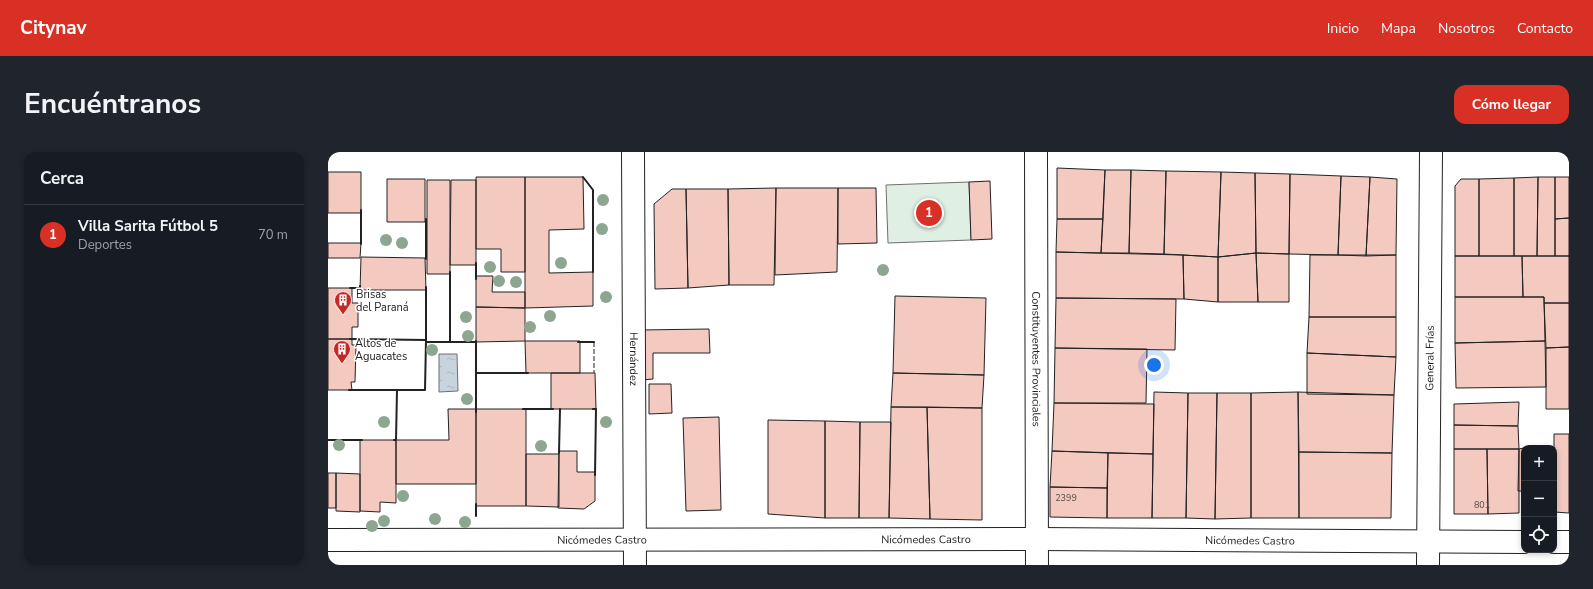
<!DOCTYPE html>
<html lang="es">
<meta charset="utf-8">
<style>
:root{--surface:#171b24;--page:#20242c;--text:#f1f3f6;--muted:#9ea1a6;--line:#363941;--accent:#d93025}
body{margin:0;font-family:"Nunito Sans",sans-serif;background:var(--page);color:var(--text)}
.controls{position:absolute;right:12px;bottom:12px;display:grid;overflow:hidden;border-radius:8px;box-shadow:0 2px 6px #0003}
.controls button{width:36px;height:36px;display:grid;place-items:center;padding:0;border:0;border-bottom:1px solid var(--line);background:var(--surface);color:var(--text);font:20px sans-serif}
.you{position:absolute;left:826px;top:213px;width:14px;height:14px;margin:-10px;border:3px solid #fff;border-radius:50%;background:#1a73e8;box-shadow:0 0 0 6px #1a73e833}
.badge{display:grid;place-items:center;width:26px;height:26px;border-radius:50%;background:var(--accent);color:#fff;font-size:13px;font-weight:700}
.pin{position:absolute;translate:-50% -50%;border:2px solid #fff;box-shadow:0 1px 4px #0006}
.list{margin:0;padding:0;list-style:none}
h2{display:flex;justify-content:space-between;align-items:center;height:52px;margin:0;padding:0 16px;font-size:17px}
h2 small{font-size:13px;font-weight:400;color:var(--muted)}
.list li{display:grid;grid-template-columns:26px 1fr auto;gap:12px;align-items:center;box-sizing:border-box;height:60px;padding:0 16px;border-top:1px solid var(--line)}
.list b{display:block;font-size:15px;white-space:nowrap}
.list p{margin:0;font-size:13px;white-space:nowrap;color:var(--muted)}
.list em{font-size:13px;font-style:normal;color:var(--muted)}
.icon{flex:none;width:22px;height:22px;fill:none;stroke:currentColor;stroke-width:2;stroke-linecap:round;stroke-linejoin:round}
.map{position:relative;flex:none;width:1241px;height:413px;overflow:hidden;border-radius:12px}
header{display:flex;align-items:center;gap:24px;box-sizing:border-box;height:56px;padding:0 20px;background:var(--accent);color:#fff}
header strong{font-size:19px}
nav{display:flex;gap:22px;margin-inline-start:auto;font-size:14px}
.intro{display:flex;align-items:center;justify-content:space-between;box-sizing:border-box;height:96px;padding:0 24px}
h1{margin:0;font-size:28px}
.button{padding:10px 18px;border-radius:12px;background:var(--accent);color:#fff;font-size:14px;font-weight:700}
main{display:flex;gap:24px;padding:0 24px}
aside{flex:1;background:var(--surface);border-radius:12px;box-shadow:0 2px 6px #0003}
.map>svg:first-child{display:block}
.garden{fill:#e0efe3;stroke:#6f6f6f}
.water{fill:url(#water-ripples);stroke:#6f6f6f}
.building{fill:#f3c9c0;stroke:#222}
.lines{fill:none;stroke-linecap:round;stroke-linejoin:round}
.street-casing{stroke:#222;stroke-width:24}
.street{stroke:#fff;stroke-width:22}
.fence{stroke:#222;stroke-width:1;stroke-dasharray:5 2;stroke-linecap:butt}
.wall{stroke:#222;stroke-width:2}
.tree{fill:#8da692}
.labels{text-anchor:middle;dominant-baseline:central;stroke-width:3;stroke-linejoin:round;paint-order:stroke}
.number-label{font-size:9px;fill:#564c4a}
.poi-label{font-size:11px;fill:#222;stroke:#fff;text-anchor:start}
.street-label{font-size:11px;fill:#222;stroke:#fff}
</style>
<header>
<strong>Citynav</strong>
<nav><a>Inicio</a><a>Mapa</a><a>Nosotros</a><a>Contacto</a></nav>
</header>
<div class="intro"><h1>Encuéntranos</h1><a class="button">Cómo llegar</a></div>
<main>
<aside>
<h2>Cerca<small></small></h2>
<ul class="list">
<li><span class="badge">1</span><div><b>Villa Sarita Fútbol 5</b><p>Deportes</p></div><em>70 m</em></li>
</ul>
</aside>
<div class="map">
<svg width="1241" height="413" viewBox="0 0 1241 413">
<defs>
<pattern id="water-ripples" width="26" height="14" patternUnits="userSpaceOnUse"><rect width="26" height="14" fill="#c7d3dd"/><path d="M2 4q2-2 4 0t4 0M15 11q2-2 4 0t4 0" fill="none" stroke="#abb5bd"/></pattern>
</defs>
<rect width="100%" height="100%" fill="#fff"/>
<path class="garden" d="M641,30L643,88L560,91L558,33Z"/>
<path class="water" d="M111,202H129L130,239L111,240Z"/>
<path class="building" d="M729,16L777,18L775,67H729Z
M777,18H803L801,101H773Z
M803,18L838,19L836,102L801,101Z
M838,19L893,20L890,105L836,102Z
M0,20H33V61H0Z
M893,20L927,21L928,101L890,105Z
M927,21L962,22L961,102L928,101Z
M962,22L1013,24L1010,103L961,102Z
M1013,24L1042,25L1038,104L1010,103Z
M148,25H197V120H173V97H148Z
M197,25H255L256,77L221,78V121L265,120V154L197,156Z
M1042,25L1069,27L1068,103L1038,104Z
M1210,25H1227V104H1209Z
M1210,25L1209,104H1186V26Z
M1227,25H1241V66L1227,67Z
M1186,26V104H1151V27Z
M59,27H97V70H59Z
M1133,27H1151V104H1127V34Z
M99,28H122V122H99Z
M123,28H148V113H122Z
M662,29L664,87L643,88L641,30Z
M448,36H510L509,120L447,123Z
M448,36L446,133H401L400,37Z
M510,36H548L549,91L510,92Z
M344,37H358L360,136L327,137L326,52Z
M358,37H400L401,133L360,136Z
M1241,66V104H1227V67Z
M729,67H775L773,101L728,100Z
M0,91H33L32,106H0Z
M728,100L855,103L856,147L728,146Z
M928,101L961,102V150H930Z
M928,101L930,150H890V105Z
M855,103L890,105V150L856,147Z
M982,103H1068V165H981Z
M1127,104H1194L1195,145H1127Z
M1194,104H1241V151H1216V145H1195Z
M33,105L97,106L98,138H32Z
M148,124H165L164,140H197V156L148,155Z
M0,136H24V151H30V175H24V187H0Z
M567,144L658,146L656,223L565,221Z
M1127,145H1216L1217,189L1127,191Z
M728,146L848,147L847,198L727,196Z
M1216,151H1241V195L1218,196Z
M148,155L197,156V189L148,190Z
M981,165H1068V205L979,201Z
M381,177L382,201H325V227L313,228L312,178Z
M0,187H24V193H28L27,230H23L24,238H0Z
M197,189H252V221H198Z
M1217,189L1218,235L1128,236L1127,191Z
M1241,195V257H1218V196Z
M727,196L819,197L818,251H726Z
M979,201L1068,205L1066,243L979,242Z
M223,221H267L268,257H223Z
M565,221L656,223L654,256L563,255Z
M321,232H343L344,261L321,262Z
M826,240L860,241L858,366H824Z
M970,240L1066,243L1064,301L971,300Z
M970,240L971,366H923V241Z
M860,241H889L887,367L858,366Z
M889,241H923V366L887,367Z
M1191,250L1190,274L1126,273V252Z
M726,251L826,252L825,302L724,299Z
M563,255H599L602,367L561,366Z
M599,255L654,256V368L602,367Z
M120,257H148V332H68V288H121Z
M148,257H198V354H148Z
M391,265L393,358L358,359L355,266Z
M440,268L497,269V366L440,362Z
M497,269L532,270L531,366H497Z
M532,270H563L561,366H531Z
M1126,273L1190,274L1191,297H1126Z
M1226,282H1241V361L1226,360Z
M32,288H68V351L52,350V360L32,359Z
M1196,296V339H1190L1191,297Z
M1126,297H1159L1160,362H1126Z
M1159,297H1191V361L1160,362Z
M231,299H249V320H267V349L256,357L230,356Z
M724,299L780,301L779,336L722,335Z
M971,300L1064,301L1063,366H971Z
M780,301L825,302L824,366H779Z
M198,302H231V355L198,354Z
M0,321H8V356H0Z
M8,321L32,322V360L8,359Z
M722,335L779,336V366L722,365Z"/>
<g class="lines">
<g class="street-casing">
<g id="street">
<path id="s1" d="M305,0L307,413"/>
<path id="s2" d="M708,0L709,413"/>
<path id="s3" d="M0,388L709,387L1196,390"/>
<path d="M1226,390H1241"/>
<path id="s4" d="M1100,413L1103,0"/>
</g>
</g>
<use href="#street" class="street"/>
<path class="fence" d="M266,190V221"/>
<path class="wall" d="M255,25L265,38V120
M33,92V58
M98,107V67
M148,111V127
M98,135V190H148V189
M22,136H32V134
M122,190V120
M148,190V260
M250,190H266
M148,221H200
M21,238H97L98,188L22,187
M195,257H225
M265,257H268L267,323
M0,288H34
M66,288H68L69,238
M231,301L232,257
M148,364V352"/>
</g>
<g class="tree">
<circle cx="275" cy="48" r="6"/>
<circle cx="274" cy="77" r="6"/>
<circle cx="58" cy="88" r="6"/>
<circle cx="74" cy="91" r="6"/>
<circle cx="233" cy="111" r="6"/>
<circle cx="162" cy="115" r="6"/>
<circle cx="555" cy="118" r="6"/>
<circle cx="171" cy="129" r="6"/>
<circle cx="188" cy="130" r="6"/>
<circle cx="278" cy="145" r="6"/>
<circle cx="222" cy="164" r="6"/>
<circle cx="138" cy="165" r="6"/>
<circle cx="202" cy="175" r="6"/>
<circle cx="140" cy="184" r="6"/>
<circle cx="104" cy="198" r="6"/>
<circle cx="139" cy="247" r="6"/>
<circle cx="56" cy="270" r="6"/>
<circle cx="278" cy="270" r="6"/>
<circle cx="11" cy="293" r="6"/>
<circle cx="213" cy="294" r="6"/>
<circle cx="75" cy="344" r="6"/>
<circle cx="107" cy="367" r="6"/>
<circle cx="56" cy="369" r="6"/>
<circle cx="137" cy="370" r="6"/>
<circle cx="44" cy="374" r="6"/>
</g>
<defs>
<g id="building-pin" transform="scale(0.9)"><path d="M0 17L-7.5 6A9.5 9.5 0 1 1 7.5 6Z" fill="#c62828" stroke="#fff"/><path d="M-4-6H4V6H1V3H-1V6H-4ZM-2.5-4.3h1.7v1.8h-1.7ZM.8-4.3h1.7v1.8H.8ZM-2.5-1h1.7V.8h-1.7ZM.8-1h1.7V.8H.8Z" fill="#fff"/></g>
</defs>
<g fill-rule="evenodd">
<use href="#building-pin" x="15" y="148"/>
<use href="#building-pin" x="14" y="197"/>
</g>
<g class="labels">
<g class="number-label">
<text x="738" y="346">2399</text>
<text x="1154" y="353">801</text>
</g>
<g class="poi-label">
<text x="28" y="142">Brisas<tspan x="28" dy="13">del Paraná</tspan></text>
<text x="27" y="191">Altos de<tspan x="27" dy="13">Aguacates</tspan></text>
</g>
<g class="street-label">
<text stroke="none"><textPath href="#s4" startOffset="207">General Frías</textPath></text>
<text stroke="none"><textPath href="#s1" startOffset="207">Hernández</textPath></text>
<text stroke="none"><textPath href="#s2" startOffset="207">Constituyentes Provinciales</textPath></text>
<text stroke="none"><textPath href="#s3" startOffset="598">Nicómedes Castro</textPath></text>
<text stroke="none"><textPath href="#s3" startOffset="274">Nicómedes Castro</textPath></text>
<text stroke="none"><textPath href="#s3" startOffset="922">Nicómedes Castro</textPath></text>
</g>
</g>
</svg>
<div class="controls">
<button>+</button>
<button>−</button>
<button><svg class="icon" aria-label="locate" viewBox="0 0 24 24"><circle cx="12" cy="12" r="6"/><path d="M12 2v4M12 18v4M2 12h4M18 12h4"/></svg></button>
</div>
<div class="you"></div>
<div class="pin badge" style="left:601px;top:61px">1</div>
</div>
</main>
